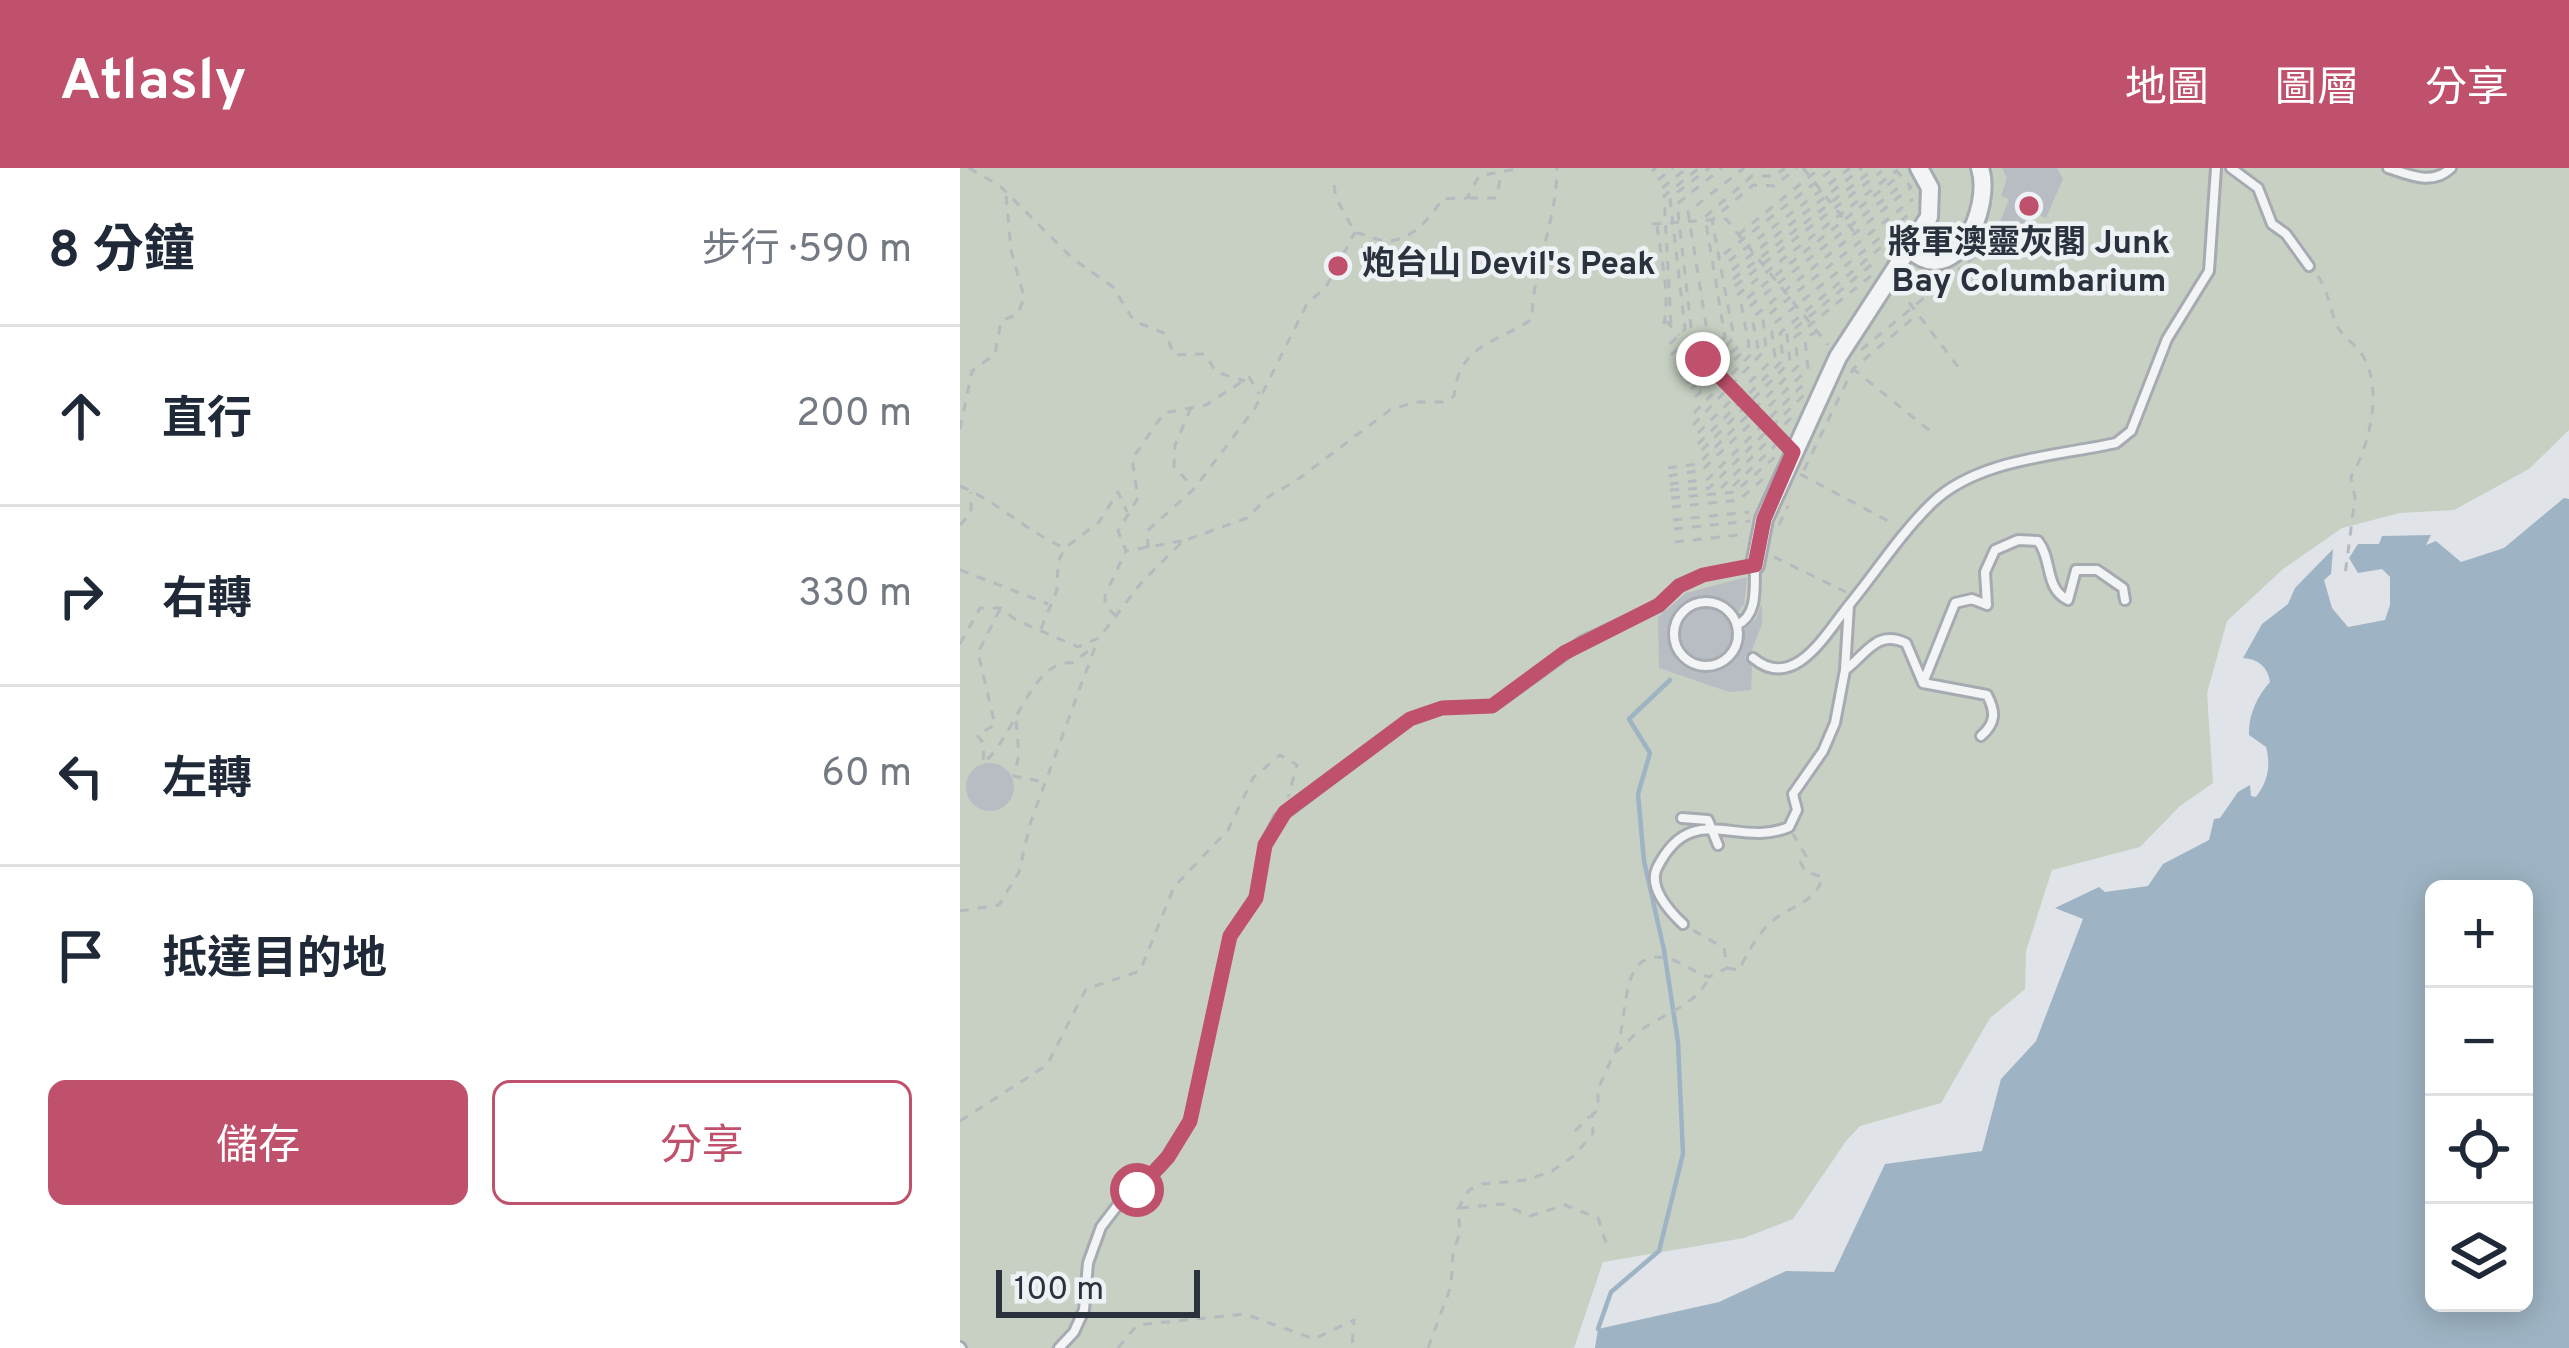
<!DOCTYPE html>
<html lang="zh-TW">
<meta charset="utf-8">
<style>
:root{--surface:#fff;--page:#f2f2f3;--text:#1f2937;--muted:#747a83;--line:#e0e1e3;--accent:#c0516c}
body{margin:0;font-family:Overpass,"Noto Sans TC",sans-serif;background:var(--page);color:var(--text)}
.controls{position:absolute;right:36px;bottom:36px;display:grid;overflow:hidden;border-radius:18px;box-shadow:0 6px 30px #0003}
.controls button{width:108px;height:108px;display:grid;place-items:center;padding:0;border:0;border-bottom:3px solid var(--line);background:var(--surface);color:var(--text);font:60px sans-serif}
.scale{position:absolute;left:36px;bottom:30px;width:204px;box-sizing:border-box;padding-left:12px;border:6px solid #2a333d;border-top:0;font-size:33px;line-height:42px;white-space:nowrap;color:#2a333d;-webkit-text-stroke:9px #eff2f5;paint-order:stroke}
.stop{position:absolute;width:36px;height:36px;margin:-27px;border:9px solid #c0516c;border-radius:50%;background:#fff}
.stop.end{background:#c0516c;border-color:#fff;box-shadow:0 3px 12px #0008}
.list{margin:0;padding:0;list-style:none}
h2{display:flex;justify-content:space-between;align-items:center;height:156px;margin:0;padding:0 48px;font-size:51px}
h2 small{font-size:39px;font-weight:400;color:var(--muted)}
.list li{display:grid;grid-template-columns:78px 1fr auto;gap:36px;align-items:center;box-sizing:border-box;height:180px;padding:0 48px;border-top:3px solid var(--line)}
.list b{display:block;font-size:45px;white-space:nowrap}
.list em{font-size:39px;font-style:normal;color:var(--muted)}
.actions{display:flex;gap:24px;padding:36px 48px}
.actions a{flex:1;padding:27px 0;border:3px solid var(--accent);border-radius:18px;text-align:center;font-size:42px;color:var(--accent)}
.actions .main{background:var(--accent);color:#fff}
.icon{flex:none;width:66px;height:66px;fill:none;stroke:currentColor;stroke-width:2;stroke-linecap:round;stroke-linejoin:round}
.map{position:relative;flex:none;width:1609px;height:1180px;overflow:hidden}
header{display:flex;align-items:center;gap:72px;box-sizing:border-box;height:168px;padding:0 60px;background:var(--accent);color:#fff}
header strong{font-size:57px}
nav{display:flex;gap:66px;margin-inline-start:auto;font-size:42px}
main{display:flex}
aside{flex:1;background:var(--surface)}
.map>svg:first-child{display:block}
.green{fill:#c7d0c2}
.water{fill:#9eb4c4;fill-rule:evenodd}
.lines{fill:none;stroke-linecap:round;stroke-linejoin:round}
.stream{stroke:#9eb4c4;stroke-width:4.5}
.building{fill:#b8bdc4}
.service-casing{stroke:#a6abb1;stroke-width:14}
.minor-casing{stroke:#a6abb1;stroke-width:22}
.path{stroke:#b6babe;stroke-width:3;stroke-dasharray:9 9;stroke-linecap:butt}
.service{stroke:#f2f4f6;stroke-width:8}
.minor{stroke:#f2f4f6;stroke-width:16}
.route{stroke:#c0516c;stroke-width:15}
.poi-dot{fill:#c0516c;stroke:#eff2f5;stroke-width:4.5}
.labels{text-anchor:middle;dominant-baseline:central;stroke-width:9;stroke-linejoin:round;paint-order:stroke}
.poi-label{font-size:33px;font-weight:bold;fill:#2a333d;stroke:#eff2f5}
</style>
<header>
<strong>Atlasly</strong>
<nav><a>地圖</a><a>圖層</a><a>分享</a></nav>
</header>
<main>
<aside>
<h2>8 分鐘<small>步行 · 590 m</small></h2>
<ul class="list">
<li><svg class="icon" aria-label="ahead" viewBox="0 0 24 24"><path d="M12 20V5M6 11l6-6 6 6"/></svg><div><b>直行</b></div><em>200 m</em></li>
<li><svg class="icon" aria-label="right" viewBox="0 0 24 24"><path d="M7 20v-9h11M14 6l5 5-5 5"/></svg><div><b>右轉</b></div><em>330 m</em></li>
<li><svg class="icon" aria-label="left" viewBox="0 0 24 24"><path d="M17 20v-9H6M10 6l-5 5 5 5"/></svg><div><b>左轉</b></div><em>60 m</em></li>
<li><svg class="icon" aria-label="arrive" viewBox="0 0 24 24"><path d="M6 21V4h12l-3 4 3 4H6"/></svg><div><b>抵達目的地</b></div></li>
</ul>
<div class="actions"><a class="main">儲存</a><a>分享</a></div>
</aside>
<div class="map">
<svg width="1609" height="1180" viewBox="0 0 1609 1180">
<rect width="100%" height="100%" fill="#e0e3e7"/>
<path class="green" d="M0,0H1609V262L1569,301L1494,342L1440,345L1382,360L1323,401L1267,453L1247,525L1253,615L1220,638L1180,679L1092,702L1066,783L1065,821L1030,850L981,935L900,958L886,973L833,1051L784,1070L643,1094L614,1180H0Z"/>
<path class="water" d="M1604,330L1609,331V1180H635L638,1161L759,1134L826,1103L874,1104L925,996L1022,983L1041,911L1076,873L1123,751L1095,740L1139,719L1145,724L1188,718L1203,696L1249,672L1254,651L1260,650L1278,624L1290,617L1291,628L1296,629C1308,613 1311,598 1306,579L1289,567C1288,547 1298,527 1310,514C1308,499 1298,491 1283,490L1302,456L1328,436L1335,420L1373,381L1371,406L1364,412L1372,440L1388,459L1425,452L1430,437V409L1422,401L1398,405L1389,390L1398,376H1419L1422,368L1471,367L1466,377L1476,373L1501,394L1544,380ZM1474,721H1564V1135H1474Z"/>
<g class="lines">
<path class="stream" d="M638,1161L651,1124L699,1083L723,986L718,874L704,782L684,693L678,626L690,585L669,551L710,512"/>
</g>
<path class="building" d="M1042,0H1097L1103,11L1086,50L1075,45L1065,65L1040,54L1049,31L1041,28L1047,10Z
M787,409L784,436L769,456L772,464H782L796,451L802,434V456L792,482L785,489L792,499L791,522L769,524L699,500L698,449L726,425Z
M6 619a24 24 0 1 1 48 0a24 24 0 1 1-48 0Z"/>
<g class="lines">
<g class="service-casing">
<path id="service" d="M1271,0L1298,20L1312,56L1326,66L1349,98
M1428,0C1450,7 1472,18 1491,0
M714 466a32 32 0 1 1 64 0a32 32 0 1 1-64 0Z
M889,437C916,404 941,365 972,335C1017,291 1097,288 1156,275L1171,263L1207,171L1249,103L1256,0
M793,490C834,524 865,467 889,437L885,502C907,486 916,461 946,475L963,515L995,435L1012,431L1027,437L1025,404L1035,382L1058,372L1078,373C1093,392 1084,420 1108,432L1116,402H1137L1163,420L1165,432
M963,515L1027,527C1036,544 1036,555 1021,568
M722,650L748,652L758,677
M723,756C709,743 688,719 697,700C732,630 777,681 829,659L837,642L833,626L863,583L875,555L885,502
M0,1179L1,1180
M99,1180L114,1164L124,1142L128,1095L141,1059L157,1038L201,998L230,953L270,768L295,730L305,677L319,650L450,551L482,540L533,538L623,473L699,438L719,417L743,407L795,397C794,419 799,446 777,457"/>
</g>
<g class="minor-casing">
<path id="minor" d="M950,81C994,124 1033,40 1020,0
M795,397L804,351L878,189L969,49L970,20L959,0"/>
</g>
<path class="path" d="M9,0L40,18L112,90L153,119L174,153L206,166L214,187L245,186L256,204L285,213
M843,0L895,65
M692,3L696,0
M698,12L713,0
M374,17L376,30L394,63
M702,20L727,0
M509,30H536L541,8
M692,56L766,51L868,177
M697,58C700,85 714,142 700,164
M396,65C406,66 418,73 426,73C451,73 471,50 482,31L507,30L519,8L561,0
M778,67L860,0
M764,86L874,0
M769,93L890,0
M1008,94L1034,73L1039,61
M772,102L902,0
M1358,108C1369,124 1370,145 1379,161C1386,172 1398,178 1404,190C1423,224 1409,278 1391,309L1395,330L1385,407
M773,111L915,0
M775,118L922,3
M938,120L999,200
M777,127L936,3
M790,138L944,15
M706,153L719,167
M711,156L704,28L739,0
M726,173L782,231
M710,176L725,161L710,30L749,0
M901,182L1000,100
M711,187L732,167L717,36L762,0
M718,200L748,169L728,44L784,0
M892,200L975,267
M723,209L765,169L745,49L792,8H814L825,0
M727,215L774,170L752,52L793,17L814,18L837,0
M731,221L781,176
M735,229L789,178L781,135L940,7
M231,240L215,277L214,298L234,321
M734,245L798,179L792,150L951,19L934,0
M797,247L824,274
M733,257L806,181L803,151L953,31
M0,261L12,203L35,186L41,153L58,146L64,129L51,82L46,27
M738,265L815,189L811,158L953,43
M738,276L823,192L820,165L940,63
M742,282L830,194L827,167L917,92
M708,300L738,296L838,198L835,169L912,107
M844,302L893,201L958,146
M840,306L928,353
M709,308L742,302L848,201L845,171L857,163
M710,316L748,311L848,212
M0,318C38,334 67,364 105,380
M773,318L820,273
M761,320L833,248
M710,322L749,320L844,227
M711,330L775,324L815,289
M712,339L779,332L804,310
M713,352L789,344
M0,357L11,345V324
M819,357L828,338
M714,361L790,353
M222,373L166,383L158,363L178,330L172,291L204,245L246,237L289,209L299,226
M715,374L786,366
M188,380L187,363L234,321L295,240L347,136L366,119L395,64
M814,389L886,424
M0,402L88,436
M40,441L18,485L35,557L17,567L24,576L23,595C53,573 72,490 112,495L135,478
M156,448L145,438V427L166,383
M81,461L97,422L98,394L105,380L139,354L158,324L167,344
M0,476L20,440H41L56,452L118,479L139,470L181,415L223,373L287,350L308,329L337,312L430,242L455,234H483L494,228C499,175 536,176 572,151C573,98 597,53 597,0
M56,553L59,587L54,608L84,614
M0,743L39,737L59,704L70,656L138,471
M767,800L779,802C787,786 798,765 812,753C832,737 854,736 863,709L846,704L839,692L846,688L833,666
M655,883C671,853 655,773 713,792C726,797 736,805 749,809L767,800L764,780L731,761
M0,953L87,897L126,821L180,803L214,719L268,662L293,610L320,587L337,597L328,629
M615,963L630,948
M500,1040L542,1036L570,1048L605,1037L638,1050L648,1081
M158,1180L177,1157L285,1146L354,1171L394,1152L392,1180
M468,1180L491,1118L493,1086L500,1064L498,1041L509,1022L522,1016L567,1012L592,1003L615,987L633,965L632,947L638,942V921L654,885C663,880 668,872 677,865C701,846 736,839 749,809"/>
<use href="#service" class="service"/>
<use href="#minor" class="minor"/>
</g>
<g class="lines">
<path class="route" d="M177,1022L208,989L230,953L270,768L296,730L305,677L325,644L450,551L482,540L532,538L604,485L699,437L719,418L743,407L795,397L804,351L833,284L743,191"/>
</g>
<g class="poi-dot">
<circle cx="1069" cy="38" r="12"/>
<circle cx="378" cy="98" r="12"/>
</g>
<g class="labels">
<g class="poi-label">
<text x="1069" y="77">將軍澳靈灰閣 Junk<tspan x="1069" dy="38">Bay Columbarium</tspan></text>
<text x="402" y="98" text-anchor="start">炮台山 Devil's Peak</text>
</g>
</g>
</svg>
<div class="controls">
<button>+</button>
<button>−</button>
<button><svg class="icon" aria-label="locate" viewBox="0 0 24 24"><circle cx="12" cy="12" r="6"/><path d="M12 2v4M12 18v4M2 12h4M18 12h4"/></svg></button>
<button><svg class="icon" aria-label="layers" viewBox="0 0 24 24"><path d="M12 4l9 5-9 5-9-5zM3 14l9 5 9-5"/></svg></button>
</div>
<div class="scale">100 m</div>
<div class="stop" style="left:177px;top:1022px"></div>
<div class="stop end" style="left:743px;top:191px"></div>
</div>
</main>
